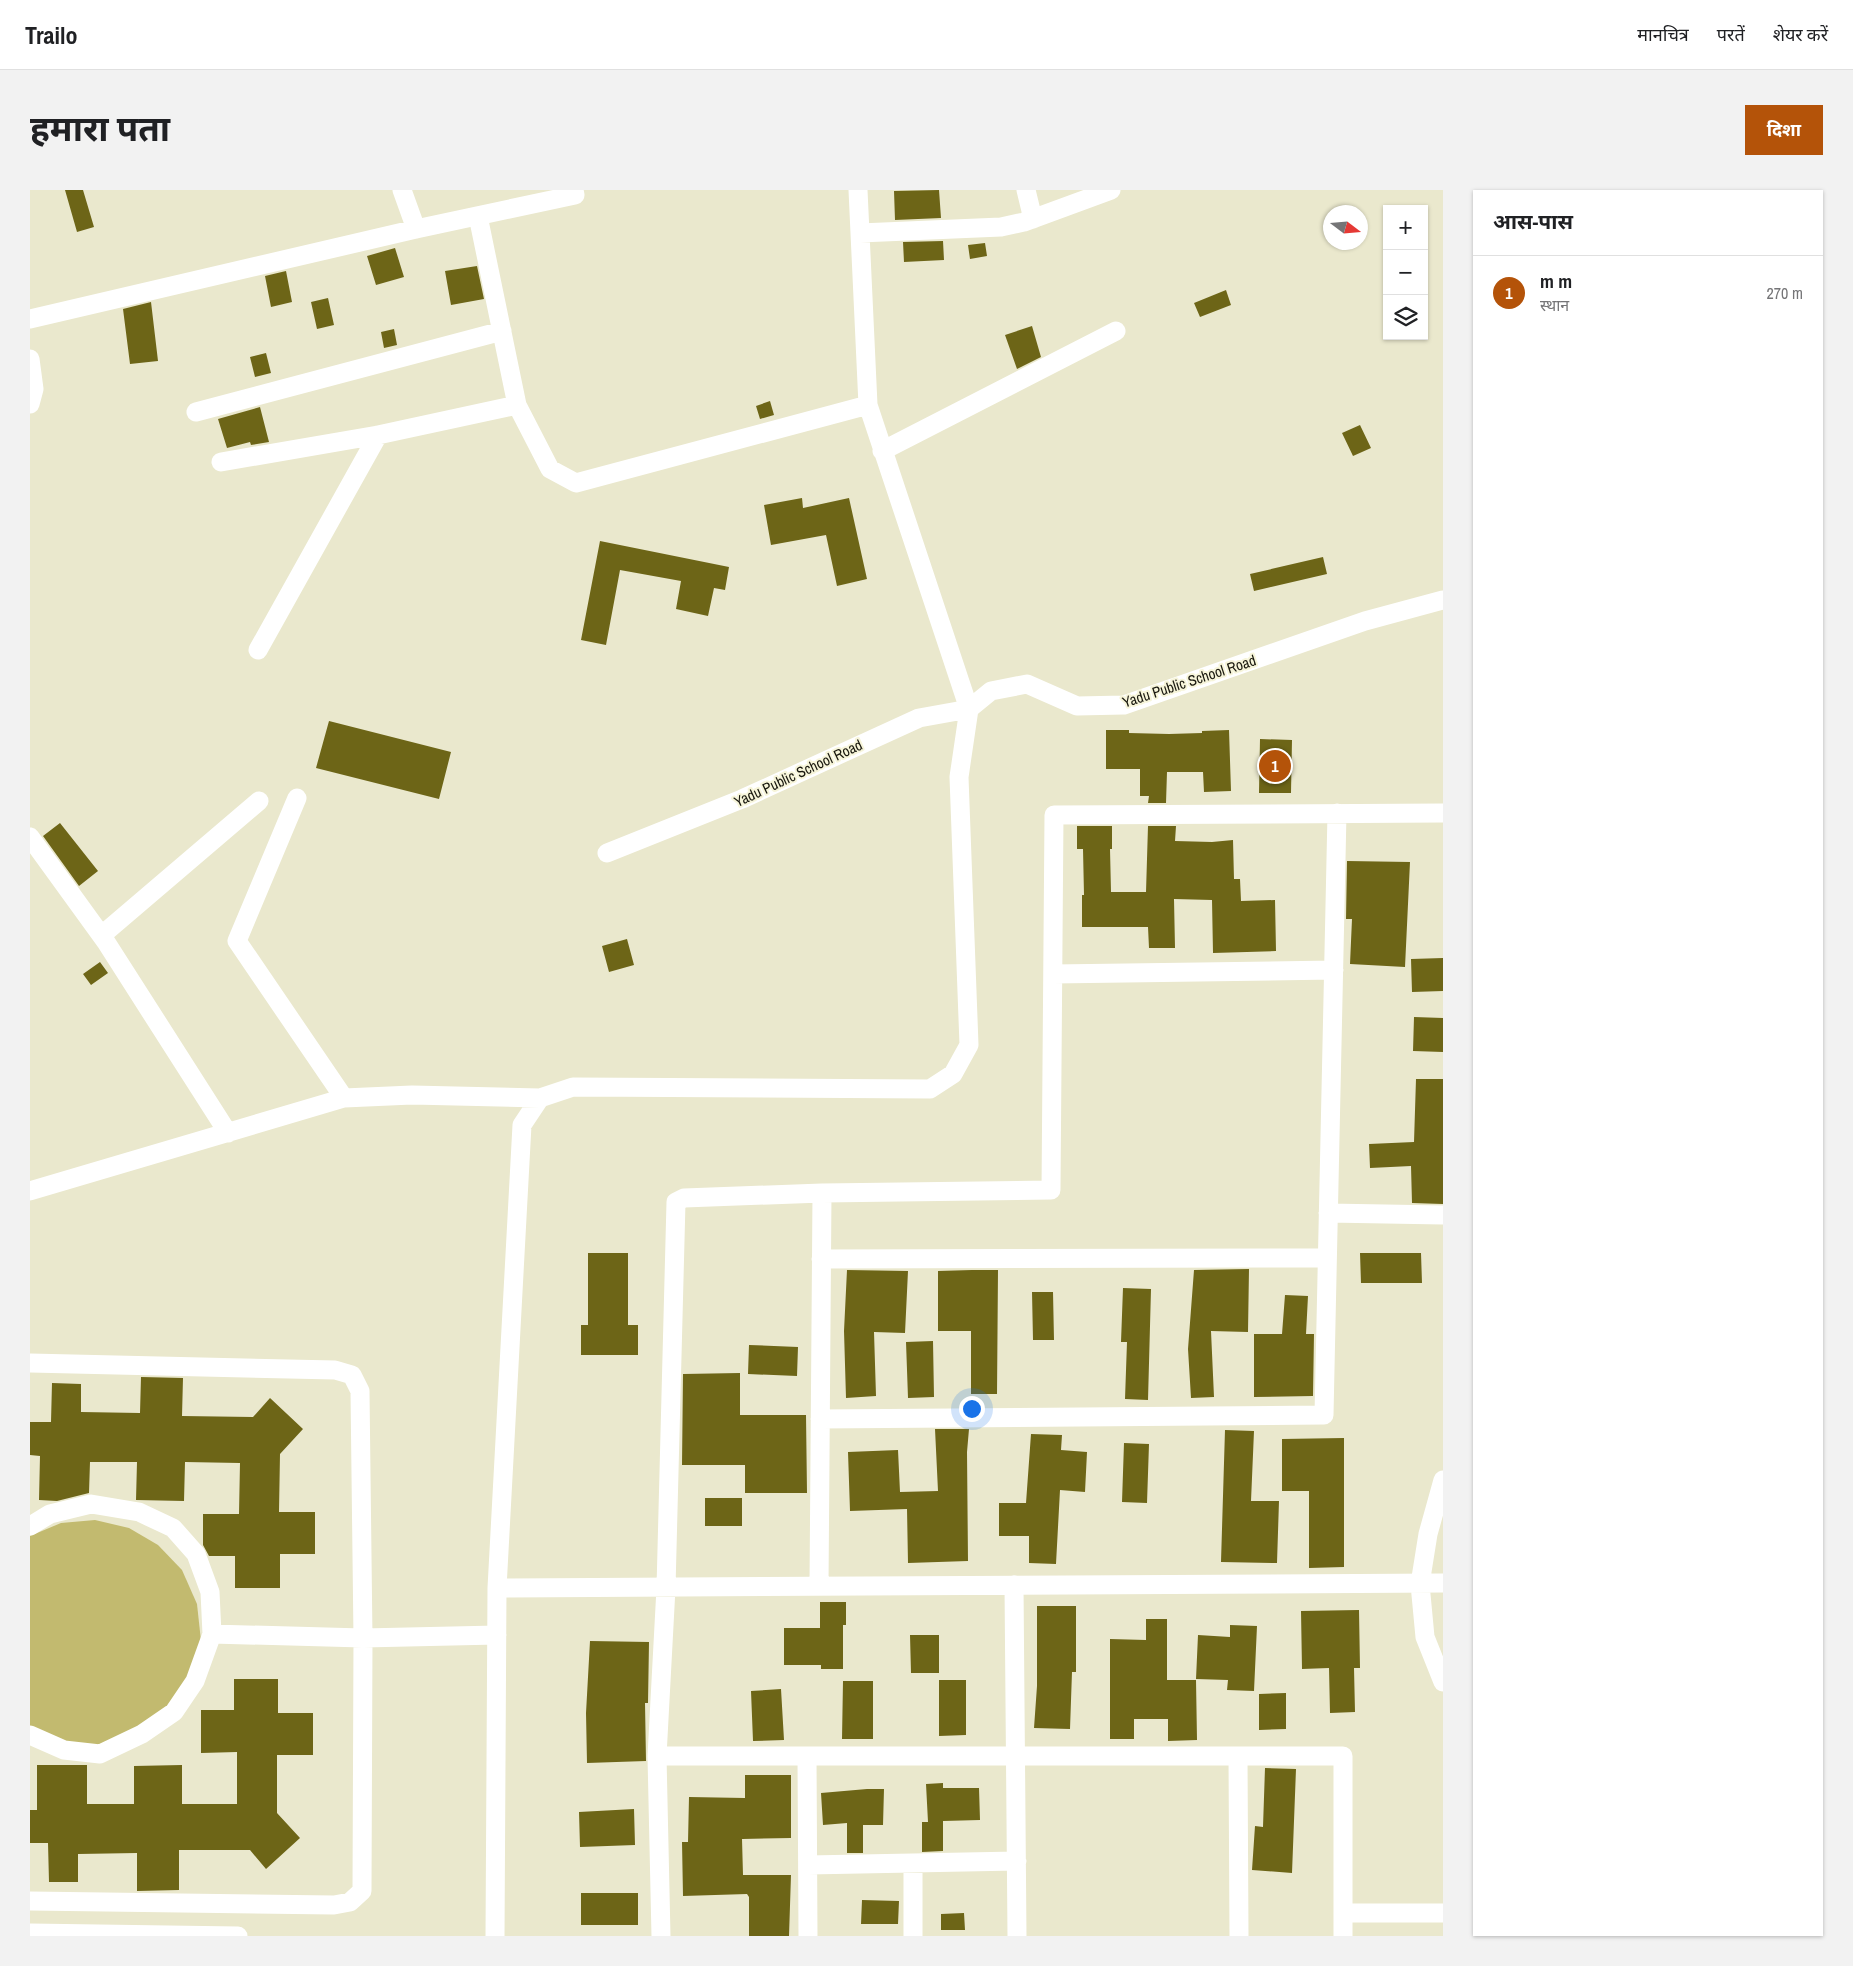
<!DOCTYPE html>
<html lang="hi">
<meta charset="utf-8">
<style>
:root{--surface:#fff;--page:#f2f2f2;--text:#202124;--muted:#757577;--line:#e0e0e0;--accent:#b45309}
body{margin:0;font-family:"Archivo Narrow","Noto Sans Devanagari",sans-serif;background:var(--page);color:var(--text)}
.controls{position:absolute;right:15px;top:15px;display:grid;overflow:hidden;border-radius:0px;box-shadow:0 1px 4px #0004}
.controls button{width:45px;height:45px;display:grid;place-items:center;padding:0;border:0;border-bottom:1px solid var(--line);background:var(--surface);color:var(--text);font:25px sans-serif}
.compass{position:absolute;left:1293px;top:15px;width:45px;height:45px;border-radius:50%;background:var(--surface);box-shadow:0 1px 4px #0004;rotate:106deg}
.you{position:absolute;left:941px;top:1218px;width:18px;height:18px;margin:-12px;border:4px solid #fff;border-radius:50%;background:#1a73e8;box-shadow:0 0 0 8px #1a73e833}
.badge{display:grid;place-items:center;width:32px;height:32px;border-radius:50%;background:var(--accent);color:#fff;font-size:16px;font-weight:700}
.pin{position:absolute;translate:-50% -50%;border:2px solid #fff;box-shadow:0 1px 5px #0006}
.list{margin:0;padding:0;list-style:none}
h2{display:flex;justify-content:space-between;align-items:center;height:65px;margin:0;padding:0 20px;font-size:21px}
h2 small{font-size:16px;font-weight:400;color:var(--muted)}
.list li{display:grid;grid-template-columns:32px 1fr auto;gap:15px;align-items:center;box-sizing:border-box;height:75px;padding:0 20px;border-top:1px solid var(--line)}
.list b{display:block;font-size:19px;white-space:nowrap}
.list p{margin:0;font-size:16px;white-space:nowrap;color:var(--muted)}
.list em{font-size:16px;font-style:normal;color:var(--muted)}
.icon{flex:none;width:28px;height:28px;fill:none;stroke:currentColor;stroke-width:2;stroke-linecap:round;stroke-linejoin:round}
.map{position:relative;flex:none;width:1413px;height:1746px;overflow:hidden;border-radius:0px}
header{display:flex;align-items:center;gap:30px;box-sizing:border-box;height:70px;padding:0 25px;background:var(--surface);border-bottom:1px solid var(--line)}
header strong{font-size:24px}
nav{display:flex;gap:28px;margin-inline-start:auto;font-size:18px}
.intro{display:flex;align-items:center;justify-content:space-between;box-sizing:border-box;height:120px;padding:0 30px}
h1{margin:0;font-size:35px}
.button{padding:12px 22px;border-radius:0px;background:var(--accent);color:#fff;font-size:18px;font-weight:700}
main{display:flex;gap:30px;padding:0 30px}
aside{flex:1;background:var(--surface);border-radius:0px;box-shadow:0 1px 4px #0004}
.map>svg:first-child{display:block}
.green{fill:#c2ba6f}
.building{fill:#6d6517}
.lines{fill:none;stroke-linecap:round;stroke-linejoin:round}
.minor{stroke:#fff;stroke-width:19}
.labels{text-anchor:middle;dominant-baseline:central;stroke-width:4;stroke-linejoin:round;paint-order:stroke}
.street-label{font-size:15px;fill:#18170e;stroke:#f7f5da}
</style>
<header>
<strong>Trailo</strong>
<nav><a>मानचित्र</a><a>परतें</a><a>शेयर करें</a></nav>
</header>
<div class="intro"><h1>हमारा पता</h1><a class="button">दिशा</a></div>
<main>
<div class="map">
<svg width="1413" height="1746" viewBox="0 0 1413 1746">
<rect width="100%" height="100%" fill="#eae8cd"/>
<path class="green" d="M65,1330L99,1338L128,1355L152,1380L167,1414L171,1451L162,1487L143,1519L80,1556L43,1558L0,1542V1346L31,1333Z"/>
<path class="building" d="M35,0H53L64,37L47,42Z
M909,0L911,28L865,30L864,1Z
M913,51L914,70L874,72L873,52Z
M955,53L957,66L940,69L938,55Z
M365,58L374,87L346,95L337,66Z
M447,76L454,109L421,115L415,81Z
M256,81L262,112L241,117L235,86Z
M1196,100L1201,115L1170,127L1164,113Z
M298,108L304,135L287,139L281,112Z
M121,112L128,171L100,174L93,119Z
M1002,136L1011,167L987,179L975,145Z
M364,139L367,155L354,158L351,142Z
M236,163L241,183L225,187L220,167Z
M740,211L744,225L730,229L726,216Z
M230,217L239,252L221,255L220,252L197,258L188,229Z
M1330,235L1341,258L1323,266L1312,243Z
M772,308L773,318L819,308L837,389L807,396L796,345L741,355L734,315Z
M570,351L699,377L695,400L684,398L678,426L646,419L651,391L590,380L576,455L551,450Z
M1293,367L1297,384L1224,401L1220,384Z
M299,531L421,562L409,609L286,578Z
M1076,540H1099V543L1139,544L1172,543V541L1199,540L1201,601L1174,602L1173,582H1137L1136,613H1118L1119,606H1110V579H1076Z
M1230,549L1262,550L1261,603H1229Z
M30,633L68,681L49,696L13,646Z
M1047,636H1082V659H1080L1081,702H1116L1118,636H1146L1145,651L1182,652L1203,650L1204,689H1210L1211,711L1245,710L1246,761L1183,763L1182,710L1144,709L1145,758H1119L1118,737H1052V705H1054L1053,659H1047Z
M1317,671L1380,672L1375,777L1320,774L1322,729H1316Z
M597,749L604,775L579,782L572,756Z
M1413,768V801L1382,802L1381,769Z
M70,772L78,783L61,795L53,784Z
M1384,827L1413,828V862L1383,861Z
M1386,889H1413V1014L1382,1013L1381,976L1340,978L1339,954L1384,952Z
M558,1063H598V1135H608V1165H551V1135H558Z
M1330,1063H1391L1392,1093H1331Z
M1219,1079L1218,1142L1181,1141L1184,1207L1161,1208L1158,1159L1164,1080Z
M817,1080L878,1081L875,1143L844,1142L846,1206L816,1208L814,1141Z
M942,1080H968L967,1204H941V1141H908V1081Z
M1093,1098L1121,1099L1118,1210L1095,1209L1097,1152H1091Z
M1002,1102H1023L1024,1150H1003Z
M1255,1105L1278,1106L1276,1144H1284L1283,1206L1224,1207V1144H1252Z
M903,1151L904,1207L878,1208L876,1152Z
M719,1155L768,1157L767,1186L718,1184Z
M710,1183V1225H776L777,1303H715V1275H652L653,1184Z
M111,1187L153,1188L152,1226L223,1227L240,1208L273,1239L250,1264L249,1322H285V1364H250V1398H205V1366H179L173,1355V1324H209L210,1273L155,1272L154,1311L106,1310L107,1272H60L59,1303L27,1311L9,1310L10,1266L0,1265V1232H21L22,1193L51,1194V1222L110,1223Z
M905,1239H939L937,1262L938,1371L878,1373L877,1319L820,1321L818,1262L868,1260L870,1302L908,1301Z
M1195,1240L1224,1241L1221,1311H1249L1247,1373L1191,1372Z
M1001,1244L1032,1245L1031,1260L1057,1262L1055,1302L1030,1300L1026,1374L999,1373V1346H969V1313H996Z
M1314,1248V1377L1279,1378V1301H1252V1249Z
M1094,1253L1119,1254L1117,1313L1092,1312Z
M675,1308H712V1336H675Z
M790,1412H816V1435H813V1479H791V1475H754V1438H790Z
M1007,1416H1046V1482H1042L1040,1539L1004,1538L1007,1496Z
M1329,1420L1330,1478H1324L1325,1522L1300,1523L1299,1478L1272,1479L1271,1421Z
M1116,1429H1137V1490H1166L1167,1550L1138,1551V1529H1104V1549H1080V1449L1116,1450Z
M1200,1435L1227,1436L1224,1501L1197,1500L1198,1490L1166,1489L1168,1445L1200,1447Z
M880,1445H909V1483H881Z
M560,1451L619,1452L618,1513H615L616,1571L557,1573L556,1523Z
M204,1489H248V1523H283V1565H247V1623L270,1648L236,1679L220,1660H149V1700L107,1701V1663L48,1664V1692H19L18,1653H0V1620H7V1575H57V1614H104V1576L152,1575V1614H207V1562L171,1563V1520H204Z
M909,1490H936V1545L909,1546Z
M813,1491H843V1549H812Z
M751,1499L754,1550L723,1551L721,1501Z
M1256,1503V1539L1229,1540V1504Z
M1235,1578L1266,1579L1262,1683L1222,1680L1225,1636L1233,1637Z
M715,1585H761V1648L712,1649L713,1685H761L759,1746H719V1707L717,1704L653,1706L652,1652H658L659,1607L715,1608Z
M913,1593V1598H949L950,1630L913,1631V1661L892,1662V1632H898L896,1594Z
M837,1599H854L853,1635H833V1663H817V1633L793,1635L791,1603Z
M604,1619L605,1655L550,1657L549,1622Z
M551,1703H608V1735H551Z
M832,1710L869,1711L868,1734H831Z
M934,1723L935,1740H911V1724Z"/>
<g class="lines">
<path class="minor" d="M372,0L386,39
M996,0L1003,29
M448,26L487,215L520,279L546,293L838,215
M830,43L971,37L994,32L1081,0
M0,129L386,39L545,5L544,0
M0,169L4,199L0,214
M166,222L472,141
M852,261L1086,141
M191,272L348,245L487,215
M228,460L348,245
M267,608L207,751L314,908
M0,647L76,752L198,943
M577,663L712,609L889,528L939,519L961,501L997,494L1047,516L1094,515L1335,431L1413,410
M72,745L229,611
M1023,784L1304,780
M0,1001L314,908L382,905L510,908
M1298,1023L1413,1025
M791,1069L1297,1068
M0,1173L305,1180L322,1185L330,1201L333,1448L332,1701L320,1712L304,1715L0,1711
M790,1229L1294,1225L1307,623
M1413,1290L1398,1344L1390,1394L1395,1447L1413,1492
M0,1336L20,1324L61,1314L109,1322L143,1338L166,1364L180,1402L182,1444L165,1491L144,1522L112,1544L70,1564L34,1560L0,1545
M984,1395L987,1746
M789,1396L792,1003
M467,1398L1413,1393
M182,1444L333,1448L467,1445
M627,1566H1313V1746
M777,1566L778,1746
M1208,1566L1209,1746
M883,1673V1746
M778,1675L987,1671
M1313,1723H1413
M0,1743L208,1746
M465,1746L467,1398L492,935L510,908L543,897L900,899L923,884L939,855L929,587L939,519L838,215L828,0
M631,1746L627,1566L636,1398L646,1012L654,1008L792,1003L1021,1000L1024,625L1413,623"/>
</g>
<g class="labels">
<g class="street-label">
<text transform="translate(1159 491) rotate(-18)">Yadu Public School Road</text>
<text transform="translate(768 583) rotate(-25)">Yadu Public School Road</text>
</g>
</g>
</svg>
<div class="controls">
<button>+</button>
<button>−</button>
<button><svg class="icon" aria-label="layers" viewBox="0 0 24 24"><path d="M12 4l9 5-9 5-9-5zM3 14l9 5 9-5"/></svg></button>
</div>
<svg class="compass" viewBox="-18 -18 36 36"><path d="M0-13l5 13h-10z" fill="#e53935"/><path d="M0 13l5-13h-10z" fill="#757577"/></svg>
<div class="you"></div>
<div class="pin badge" style="left:1245px;top:576px">1</div>
</div>
<aside>
<h2>आस-पास<small></small></h2>
<ul class="list">
<li><span class="badge">1</span><div><b>m m</b><p>स्थान</p></div><em>270 m</em></li>
</ul>
</aside>
</main>
